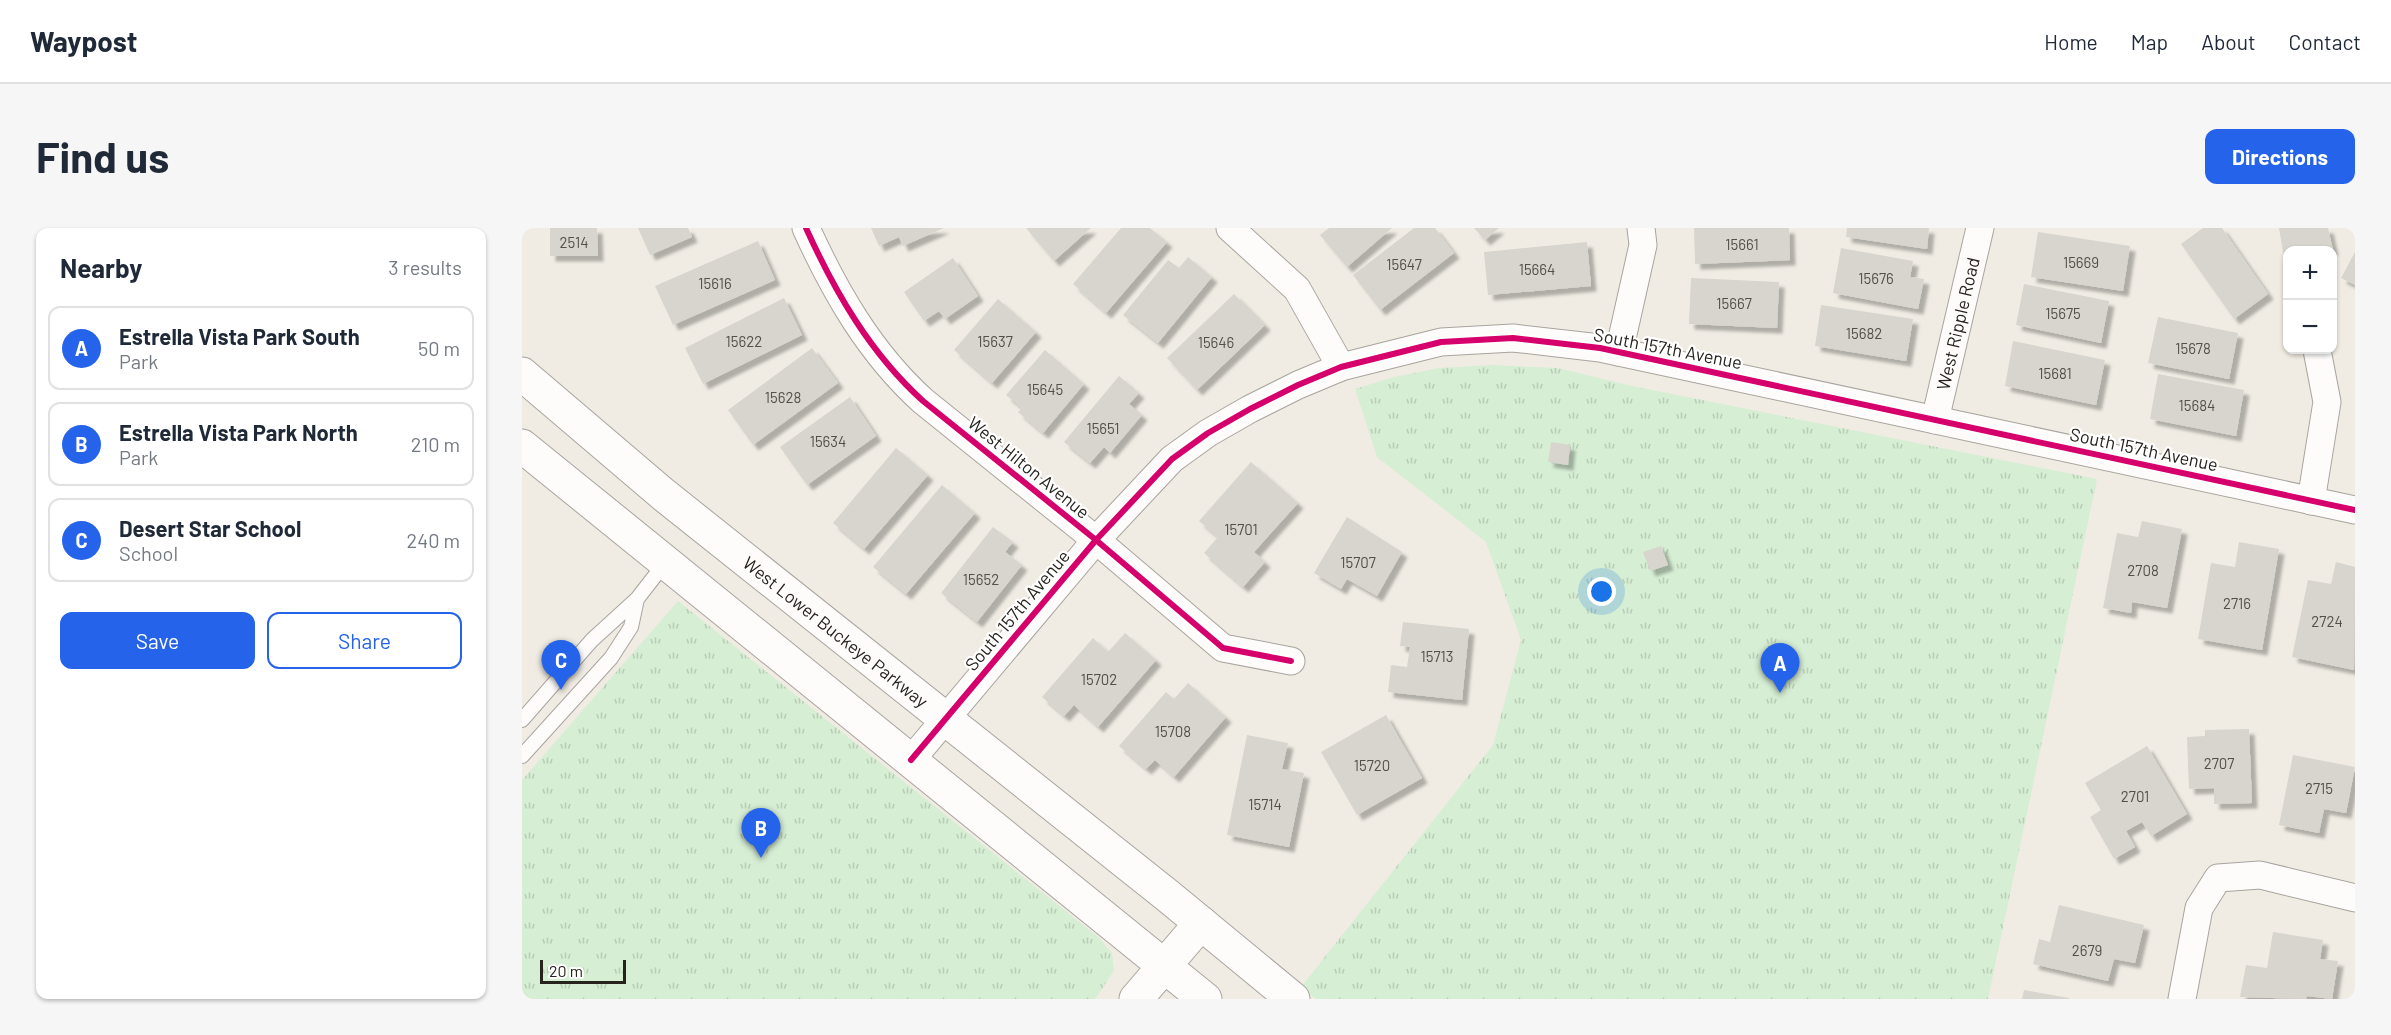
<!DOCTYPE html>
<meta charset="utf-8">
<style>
:root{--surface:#fff;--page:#f6f6f7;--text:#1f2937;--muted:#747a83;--line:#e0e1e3;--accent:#2563eb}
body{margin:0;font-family:Barlow,sans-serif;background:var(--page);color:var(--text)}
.controls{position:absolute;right:18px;top:18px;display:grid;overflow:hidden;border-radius:12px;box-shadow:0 2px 4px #0004}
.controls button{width:54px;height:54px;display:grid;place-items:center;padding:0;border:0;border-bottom:2px solid var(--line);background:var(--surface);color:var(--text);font:30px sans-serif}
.scale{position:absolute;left:18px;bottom:15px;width:86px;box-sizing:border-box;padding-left:6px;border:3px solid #26231d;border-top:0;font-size:16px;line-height:21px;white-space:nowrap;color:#26231d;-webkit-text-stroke:4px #fff;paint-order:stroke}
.you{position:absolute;left:1080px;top:364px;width:21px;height:21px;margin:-15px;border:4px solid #fff;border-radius:50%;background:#1a73e8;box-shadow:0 0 0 9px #1a73e833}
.badge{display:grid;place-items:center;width:39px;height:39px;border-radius:50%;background:var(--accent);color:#fff;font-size:20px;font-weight:700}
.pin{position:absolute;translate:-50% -50px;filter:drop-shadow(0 2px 3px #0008)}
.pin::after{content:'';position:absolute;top:32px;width:21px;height:18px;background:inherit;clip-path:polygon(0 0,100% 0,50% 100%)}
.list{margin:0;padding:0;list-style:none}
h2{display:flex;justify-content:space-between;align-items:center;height:78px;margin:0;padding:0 24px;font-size:26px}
h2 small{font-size:20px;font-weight:400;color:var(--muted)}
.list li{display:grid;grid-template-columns:39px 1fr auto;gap:18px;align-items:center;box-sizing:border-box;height:84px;margin:0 12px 12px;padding:0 12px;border:2px solid var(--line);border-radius:12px}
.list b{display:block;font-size:22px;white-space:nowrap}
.list p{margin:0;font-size:20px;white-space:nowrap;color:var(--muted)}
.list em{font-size:20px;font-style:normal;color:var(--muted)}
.actions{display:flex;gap:12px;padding:18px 24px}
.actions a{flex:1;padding:14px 0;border:2px solid var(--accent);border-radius:12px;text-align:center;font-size:21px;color:var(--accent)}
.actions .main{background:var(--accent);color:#fff}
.map{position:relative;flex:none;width:1833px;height:771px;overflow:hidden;border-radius:12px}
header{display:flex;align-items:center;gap:36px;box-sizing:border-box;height:84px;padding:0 30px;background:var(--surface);border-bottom:2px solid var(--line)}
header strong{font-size:28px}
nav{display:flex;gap:33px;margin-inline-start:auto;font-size:21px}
.intro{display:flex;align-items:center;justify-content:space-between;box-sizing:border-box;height:144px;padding:0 36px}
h1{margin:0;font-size:42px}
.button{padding:15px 27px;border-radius:12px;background:var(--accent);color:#fff;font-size:21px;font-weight:700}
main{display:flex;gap:36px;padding:0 36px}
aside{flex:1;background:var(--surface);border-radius:12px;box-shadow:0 2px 4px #0004}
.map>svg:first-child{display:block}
.park{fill:url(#park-tufts)}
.building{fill:#d8d5ce;filter:url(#shadow)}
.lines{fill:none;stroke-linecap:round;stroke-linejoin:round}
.lane-casing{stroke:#a8a49e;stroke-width:16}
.street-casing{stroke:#a8a49e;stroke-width:29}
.secondary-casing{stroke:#a8a49e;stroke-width:35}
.lane{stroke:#fdfcfb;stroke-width:14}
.street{stroke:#fdfcfb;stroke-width:27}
.secondary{stroke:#fdfcfb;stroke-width:33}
.cycleway-casing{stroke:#fff;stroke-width:10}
.cycleway{stroke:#d6006c;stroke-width:6}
.labels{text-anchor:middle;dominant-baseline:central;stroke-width:4.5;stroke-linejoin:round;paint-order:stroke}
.number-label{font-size:15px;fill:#525049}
.street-label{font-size:18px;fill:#26231d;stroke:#fff}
</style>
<header>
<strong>Waypost</strong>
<nav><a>Home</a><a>Map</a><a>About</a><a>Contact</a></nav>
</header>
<div class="intro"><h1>Find us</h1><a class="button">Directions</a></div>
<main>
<aside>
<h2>Nearby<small>3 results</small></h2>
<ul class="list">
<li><span class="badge">A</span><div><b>Estrella Vista Park South</b><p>Park</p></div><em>50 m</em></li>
<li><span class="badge">B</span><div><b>Estrella Vista Park North</b><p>Park</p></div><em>210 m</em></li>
<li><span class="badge">C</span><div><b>Desert Star School</b><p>School</p></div><em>240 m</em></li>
</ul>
<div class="actions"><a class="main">Save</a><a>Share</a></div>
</aside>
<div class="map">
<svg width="1833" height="771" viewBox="0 0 1833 771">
<defs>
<pattern id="park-tufts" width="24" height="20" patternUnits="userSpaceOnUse" patternTransform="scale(1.5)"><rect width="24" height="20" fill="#d6eed4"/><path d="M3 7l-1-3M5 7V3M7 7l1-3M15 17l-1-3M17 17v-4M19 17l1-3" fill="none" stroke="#b8ccb6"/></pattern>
<filter id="shadow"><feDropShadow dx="5.5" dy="5.5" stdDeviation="1.5" flood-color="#0004"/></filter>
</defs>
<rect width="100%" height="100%" fill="#f0ece3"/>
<path class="park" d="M971,137L1036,140L1110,158L1575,251L1466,771H794L779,759L971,517L999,412L964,314L855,229L833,161L872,149L917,140Z
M156,373L576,709L590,725L592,743L573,771H0V552Z"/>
<path class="building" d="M28,0H75L76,28H28Z
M116,0H166L170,9L128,27Z
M349,0H422L381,18L377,9L357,18Z
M504,0H569L532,33Z
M599,0H628L645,14L584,85L551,56Z
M807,0H870L825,39L798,7Z
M892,0H913L932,25L858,82L831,47Z
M952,0H977L963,12Z
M1172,0H1267L1268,32L1173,36Z
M1325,0H1407L1405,21L1324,9Z
M1681,0H1700L1746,66L1712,91L1659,16Z
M1757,0H1806L1811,22H1766V36H1763Z
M1516,4L1608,18L1601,63L1509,49Z
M236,13L253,52L151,97L133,58Z
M1065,14L1069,58L966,67L962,24Z
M1319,20L1391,33L1388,49L1402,51L1396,81L1311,65Z
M1833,24V57L1819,50Z
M666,29L690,49L636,115L601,87L646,32L657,40Z
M431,30L456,68L423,91L417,83L402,93L382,64Z
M1169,50L1257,54L1255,100L1167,96Z
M1502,56L1587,73L1579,115L1494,97Z
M712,66L743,97L675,162L645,130Z
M262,70L280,107L181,156L163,120Z
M476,71L514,104L470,155L432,122Z
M1299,77L1391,91L1384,133L1293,118Z
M1636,89L1716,105L1707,151L1626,135Z
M1491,113L1583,132L1574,177L1483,158Z
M290,120L316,155L231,217L206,182Z
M523,122L562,156L521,205L496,184L500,180L484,167Z
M1636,146L1722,162L1714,208L1628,191Z
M597,148L617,165L607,176L620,187L588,225L582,219L568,235L542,214Z
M328,169L354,208L285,257L258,219Z
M1029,214L1048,217L1046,237L1026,234Z
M374,220L406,247L342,321L311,295Z
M729,234L776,275L732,324L743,334L721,359L682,325L696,309L677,293Z
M420,257L453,285L384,366L351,339Z
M825,289L880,324L855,368L825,351L819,361L792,345Z
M1620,293L1660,301L1645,380L1610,374L1609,385L1581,380L1595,305L1616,309Z
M471,299L491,314L483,324L500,337L455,394L419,365Z
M1717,314L1757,321L1740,422L1676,411L1689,335L1713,339Z
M1139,318L1146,337L1128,343L1121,324Z
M1814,334L1833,339L1832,442L1770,429L1786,352L1809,356Z
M881,394L947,401L940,472L866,464L869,437L885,439L888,419L878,418Z
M603,405L634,432L576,499L552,477L542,488L520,469L571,410L586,424Z
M666,455L704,489L652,549L633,532L624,541L597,518L644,464L652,471Z
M864,487L900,550L835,587L799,524Z
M1727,501L1730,575L1692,576V560L1667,561L1665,509L1683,508V502Z
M725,507L766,515L760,541L782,545L767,619L705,607Z
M1625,518L1665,586L1629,608L1620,594L1604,603L1613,619L1592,631L1568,589L1579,582L1563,555Z
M1771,527L1833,539L1824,585L1802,581L1797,605L1757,597Z
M1537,677L1622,697L1613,735L1592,731L1586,753L1511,736L1517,711L1528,714Z
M1751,704L1801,712L1798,731L1816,733L1810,771L1785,768L1784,771L1718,769L1724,737L1745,740Z
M1502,762L1547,770V771H1500Z"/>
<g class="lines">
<g class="lane-casing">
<path id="lane" d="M0,492L70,412L115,371L143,335
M0,528L89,430L109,399L115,371"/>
</g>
<g class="street-casing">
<g id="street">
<path d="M284,0C313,64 348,125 401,173L574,312L701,420L769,433"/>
<path d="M708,0L775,61L819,139"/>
<path d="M1097,124L1121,17L1119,0"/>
<path id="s1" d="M1413,192L1458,0"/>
<path d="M1789,273L1805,174L1795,122"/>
<path d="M389,532L574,312L650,231L686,205L728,181L776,157L819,139L919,114L991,110L1078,120L1833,282"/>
<path d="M1660,771L1677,680L1696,650L1738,647L1833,670"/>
</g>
</g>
<g class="secondary-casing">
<g id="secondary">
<path id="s2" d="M0,146L142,267L646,668L771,771"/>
<path d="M0,218L683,771"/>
<path d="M614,771L679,695"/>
</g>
</g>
<use href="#lane" class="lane"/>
<use href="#street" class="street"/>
<use href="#secondary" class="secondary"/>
<g class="cycleway-casing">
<path id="cycleway" d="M284,0C313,64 348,125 401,173L574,312L701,420L769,433
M389,532L574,312L650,231L686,205L728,181L776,157L819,139L919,114L991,110L1078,120L1833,282"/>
</g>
<use href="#cycleway" class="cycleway"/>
</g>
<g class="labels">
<g class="number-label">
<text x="52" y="14">2514</text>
<text x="1220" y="16">15661</text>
<text x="1559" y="34">15669</text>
<text x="882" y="36">15647</text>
<text x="1015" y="41">15664</text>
<text x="1354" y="50">15676</text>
<text x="193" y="55">15616</text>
<text x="1212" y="75">15667</text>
<text x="1541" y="85">15675</text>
<text x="1342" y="105">15682</text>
<text x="222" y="113">15622</text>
<text x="473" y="113">15637</text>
<text x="694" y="114">15646</text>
<text x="1671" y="120">15678</text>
<text x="1533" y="145">15681</text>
<text x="523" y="161">15645</text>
<text x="261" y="169">15628</text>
<text x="1675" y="177">15684</text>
<text x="581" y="200">15651</text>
<text x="306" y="213">15634</text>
<text x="719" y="301">15701</text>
<text x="836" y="334">15707</text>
<text x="1621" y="342">2708</text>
<text x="459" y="351">15652</text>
<text x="1715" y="375">2716</text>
<text x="1805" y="393">2724</text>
<text x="915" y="428">15713</text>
<text x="577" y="451">15702</text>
<text x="651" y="503">15708</text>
<text x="1697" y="535">2707</text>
<text x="850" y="537">15720</text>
<text x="1797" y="560">2715</text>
<text x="1613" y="568">2701</text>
<text x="743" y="576">15714</text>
<text x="1565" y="722">2679</text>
</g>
<g class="street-label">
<text stroke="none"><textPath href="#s1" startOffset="99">West Ripple Road</textPath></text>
<text transform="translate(1146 120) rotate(11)">South 157th Avenue</text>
<text transform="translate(1622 221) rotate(12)">South 157th Avenue</text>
<text transform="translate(507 239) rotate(39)">West Hilton Avenue</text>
<text transform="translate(495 382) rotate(-50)">South 157th Avenue</text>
<text stroke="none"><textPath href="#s2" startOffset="406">West Lower Buckeye Parkway</textPath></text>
</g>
</g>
</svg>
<div class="controls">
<button>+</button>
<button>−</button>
</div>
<div class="scale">20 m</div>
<div class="you"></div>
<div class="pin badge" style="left:1258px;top:465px">A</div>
<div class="pin badge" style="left:239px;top:630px">B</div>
<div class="pin badge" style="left:39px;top:462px">C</div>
</div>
</main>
